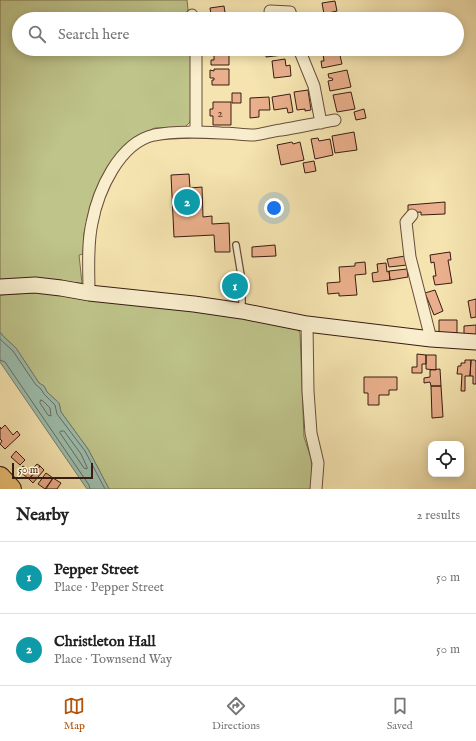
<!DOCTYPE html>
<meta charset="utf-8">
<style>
:root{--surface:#fff;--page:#f6f6f6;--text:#222;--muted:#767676;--line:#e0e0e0;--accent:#b45309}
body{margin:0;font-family:"IM FELL English",serif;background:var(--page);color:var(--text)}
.controls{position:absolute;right:12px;bottom:12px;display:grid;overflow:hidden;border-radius:8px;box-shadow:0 2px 10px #0003}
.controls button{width:36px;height:36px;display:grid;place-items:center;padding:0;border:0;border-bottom:1px solid var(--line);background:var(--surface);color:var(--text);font:20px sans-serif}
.scale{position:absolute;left:12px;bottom:10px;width:81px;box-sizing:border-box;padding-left:4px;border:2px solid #391c12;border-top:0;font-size:11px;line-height:14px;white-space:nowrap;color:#391c12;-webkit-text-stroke:3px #f8edcc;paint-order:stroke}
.you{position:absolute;left:274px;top:208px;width:14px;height:14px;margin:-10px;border:3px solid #fff;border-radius:50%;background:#1a73e8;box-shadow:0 0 0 6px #1a73e833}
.badge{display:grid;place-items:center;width:26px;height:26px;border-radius:50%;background:var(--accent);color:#fff;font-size:13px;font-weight:700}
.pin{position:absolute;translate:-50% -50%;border:2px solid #fff;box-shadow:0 1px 4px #0006}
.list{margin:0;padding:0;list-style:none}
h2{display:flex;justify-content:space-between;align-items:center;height:52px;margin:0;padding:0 16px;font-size:17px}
h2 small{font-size:13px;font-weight:400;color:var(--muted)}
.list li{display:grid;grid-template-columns:26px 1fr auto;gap:12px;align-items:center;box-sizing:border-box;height:72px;padding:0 16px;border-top:1px solid var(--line)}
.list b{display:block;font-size:15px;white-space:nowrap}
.list p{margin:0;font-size:13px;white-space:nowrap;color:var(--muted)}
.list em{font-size:13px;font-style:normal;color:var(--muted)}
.icon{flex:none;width:22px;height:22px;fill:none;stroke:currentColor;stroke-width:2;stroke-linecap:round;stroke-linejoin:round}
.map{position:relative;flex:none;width:476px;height:489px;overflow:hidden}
.search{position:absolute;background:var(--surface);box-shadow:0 2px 10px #0003;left:12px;right:12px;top:12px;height:44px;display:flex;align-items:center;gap:10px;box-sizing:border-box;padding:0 14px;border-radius:22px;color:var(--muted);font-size:15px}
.sheet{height:196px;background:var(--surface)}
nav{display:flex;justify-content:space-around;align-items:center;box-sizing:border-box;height:56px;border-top:1px solid var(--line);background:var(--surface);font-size:11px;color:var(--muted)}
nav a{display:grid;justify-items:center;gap:2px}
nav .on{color:var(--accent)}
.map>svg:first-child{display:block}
.grass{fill:#bec48a;stroke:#7c704e}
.water{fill:#9cbeae;stroke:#747d70}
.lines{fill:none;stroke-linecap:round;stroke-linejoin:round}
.shore{stroke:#6a6d60;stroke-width:1}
.building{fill:#eaaf8c;stroke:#391c12}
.lane-casing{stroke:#684e3a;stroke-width:8}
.street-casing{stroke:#684e3a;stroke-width:13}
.secondary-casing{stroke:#391c12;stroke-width:17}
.highway-casing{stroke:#391c12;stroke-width:22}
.lane{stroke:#f8edcc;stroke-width:5.5}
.street{stroke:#f8edcc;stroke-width:11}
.secondary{stroke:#f8edcc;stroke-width:15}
.highway{stroke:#eac278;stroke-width:20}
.labels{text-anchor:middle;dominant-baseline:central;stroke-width:3;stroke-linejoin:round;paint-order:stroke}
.number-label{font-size:12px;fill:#654130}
</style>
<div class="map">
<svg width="476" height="489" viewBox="0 0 476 489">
<rect width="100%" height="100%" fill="#f5e4b0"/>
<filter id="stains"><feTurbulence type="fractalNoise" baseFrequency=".005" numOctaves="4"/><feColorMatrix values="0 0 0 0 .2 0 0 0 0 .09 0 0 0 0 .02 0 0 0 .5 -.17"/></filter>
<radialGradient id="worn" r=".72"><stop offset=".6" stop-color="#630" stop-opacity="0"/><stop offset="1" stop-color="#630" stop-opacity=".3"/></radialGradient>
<path class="grass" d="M0,0H187L189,19H19V49H193L191,113L190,122L185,127L155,128L137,136L123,147L107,168L96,190L84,233L83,254L79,255L82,283L61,282H0Z
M44,292L267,321L297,328L300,333L304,437L311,458L312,468L311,489H109L88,449L61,412L59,403L47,392L44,386L39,383L16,348L3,336L0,332V295Z"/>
<path class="water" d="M0,332L3,336L16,348L39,383L44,386L47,392L59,403L61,412L88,449L109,489H87L0,362Z"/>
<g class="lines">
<path class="shore" d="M0,339L13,351L36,385L41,389L44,394L55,405L57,414L85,451L105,489
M0,360L5,362L89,485L90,489
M41,400L43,401L50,408L51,416L48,415L40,403Z
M61,431H64L81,454L87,467V469L84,468L60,433Z"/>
</g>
<path class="building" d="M335,1L337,11L324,14L322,3Z
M224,6L226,19H209V17H213V15H211L210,8Z
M325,14L326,19H306V17Z
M266,49H282L283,55L266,57Z
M339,51L342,64L322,68L321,61H324L323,54Z
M214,52H229V65H211V60H214Z
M285,59L286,66L290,65L291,76L274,78L272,61Z
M214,69H229V85H212V80H214V78H210V70L214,71Z
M347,70L351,87L330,91L328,81L333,80L332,78H329L328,74Z
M308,90L311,110L305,111V109L297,110L294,92Z
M351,92L355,109L337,112L333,95Z
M232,93H241V103H232Z
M290,94L293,112L288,113L287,108L274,110L272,97Z
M269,97L270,110H259V117L250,118V98Z
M213,102H231V125H213V116H210V109H213Z
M364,109L366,118L356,120L354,112Z
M354,132L357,150L335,153L332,136Z
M318,138L319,141L330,139L333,155L315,159L311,139Z
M292,142L293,144L300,142L304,160L281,165L277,145Z
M314,161L316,171L305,173L303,163Z
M189,174L190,188L202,187L203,217L212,216V224L229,223L230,252H215L214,235L174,237L171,175Z
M445,202V214L421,215V212L408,213V205Z
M275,245L276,256L252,257V247Z
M450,252L451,260H448L452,283L435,285L433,276H436L434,262L431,263L430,255Z
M405,256L407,265L389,267L387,259Z
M365,262L366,274L355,275L357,295L339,296V293L328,294L327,283L340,282L339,267L355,266V263Z
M386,263L387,272L389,271L390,280L373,282L372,273L378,272L377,264Z
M407,269L408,277L390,280L389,271Z
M435,290L443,311L434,315L425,293Z
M476,299V317L471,318L468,301Z
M439,320H457V333H439Z
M476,325V335H464V326Z
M417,354L426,355V364H422V373H412V367H417Z
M426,355H436V370L426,369Z
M465,360H471L470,376H465V391H461L462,374H457L458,366H461V363H465Z
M471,360H475L476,362V384H473V376H470Z
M440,369L441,386H431L430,382L424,383V378L430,377V370Z
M364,377H397V390H389V395H379V405H368V393H364Z
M431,386H441L443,417L432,418Z
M5,425L13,435L17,431L20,435L5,449L0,444L2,441L0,439V427L1,429Z
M16,451L25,460L20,465L11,457Z
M37,464L40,466L29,479L19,471L23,466L30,471Z
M40,466L44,470L33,483L29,479Z
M46,473L53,478L45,489L38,484Z
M53,478L61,483L57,489H46Z"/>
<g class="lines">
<g class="lane-casing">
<path id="lane" d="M236,245L242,281V311"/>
</g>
<g class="street-casing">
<path id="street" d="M270,11L290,12L292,19
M192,15L193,19
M299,49L314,86L321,123
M196,132V49
M412,215L406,222L410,257L431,339
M89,293C89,270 87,245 92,223C98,191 119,143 154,135C175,131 199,132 221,133C232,133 243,135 254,135C263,134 272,131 281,130C299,127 317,123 335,120
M307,324L308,391L311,433L318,463L316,489"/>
</g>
<g class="secondary-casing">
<path id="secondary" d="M0,287L35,285L61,288L89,293L194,304L242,311L307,324L431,339L476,342"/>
</g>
<g class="highway-casing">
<path id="highway" d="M0,477L11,489"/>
</g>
<use href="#lane" class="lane"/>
<use href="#street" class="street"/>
<use href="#secondary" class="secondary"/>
<use href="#highway" class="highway"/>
</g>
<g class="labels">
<g class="number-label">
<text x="220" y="113">2</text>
</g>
</g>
<rect width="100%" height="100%" filter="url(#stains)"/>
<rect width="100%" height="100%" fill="url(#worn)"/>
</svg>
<div class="controls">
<button><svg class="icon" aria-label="locate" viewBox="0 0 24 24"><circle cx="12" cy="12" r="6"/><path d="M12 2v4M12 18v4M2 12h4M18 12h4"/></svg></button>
</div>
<div class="scale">50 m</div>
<div class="you"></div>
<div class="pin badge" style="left:235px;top:286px;background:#0f9aa8">1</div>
<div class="pin badge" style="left:187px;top:202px;background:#0f9aa8">2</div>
<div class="search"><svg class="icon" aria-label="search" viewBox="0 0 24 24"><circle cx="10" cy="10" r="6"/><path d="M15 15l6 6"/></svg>Search here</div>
</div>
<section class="sheet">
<h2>Nearby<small>2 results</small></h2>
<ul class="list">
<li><span class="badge" style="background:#0f9aa8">1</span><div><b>Pepper Street</b><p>Place · Pepper Street</p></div><em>50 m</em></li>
<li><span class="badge" style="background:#0f9aa8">2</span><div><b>Christleton Hall</b><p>Place · Townsend Way</p></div><em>50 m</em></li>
</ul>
</section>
<nav>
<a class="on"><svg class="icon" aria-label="map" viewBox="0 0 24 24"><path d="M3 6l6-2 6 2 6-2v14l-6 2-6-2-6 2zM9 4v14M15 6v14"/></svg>Map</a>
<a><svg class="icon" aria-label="directions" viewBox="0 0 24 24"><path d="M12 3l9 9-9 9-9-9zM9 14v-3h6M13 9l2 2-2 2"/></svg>Directions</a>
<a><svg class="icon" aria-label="saved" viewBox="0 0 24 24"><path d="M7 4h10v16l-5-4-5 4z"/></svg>Saved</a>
</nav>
